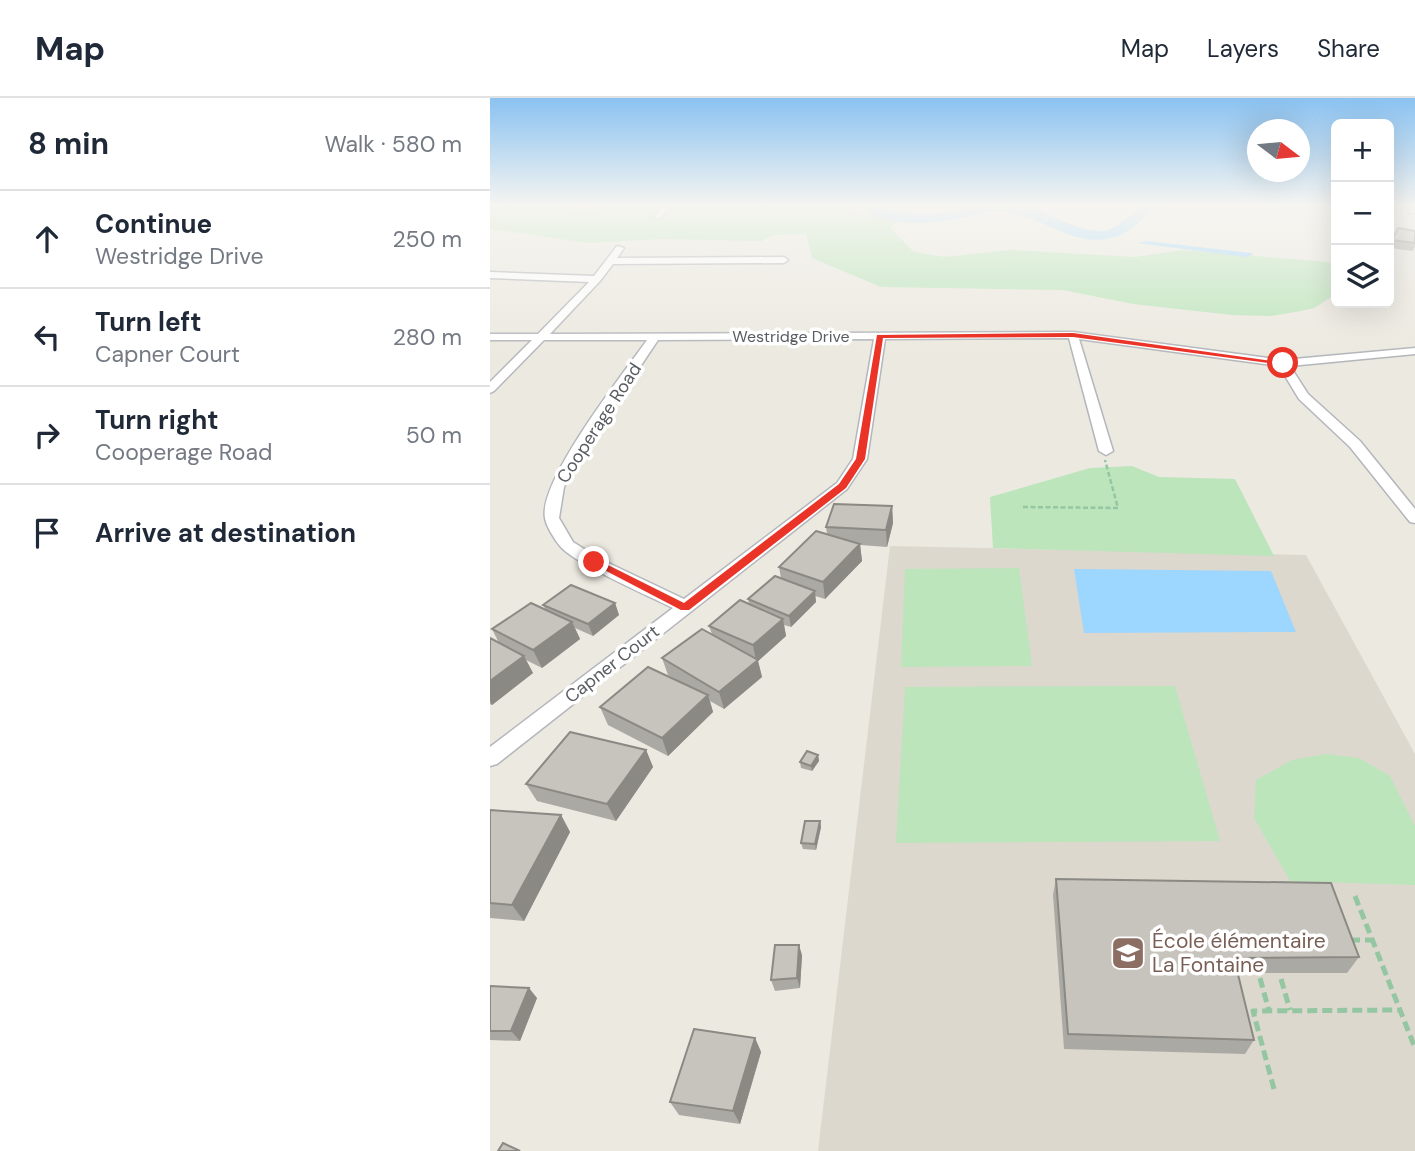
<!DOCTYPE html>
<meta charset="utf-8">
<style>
:root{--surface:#fff;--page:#f6f6f7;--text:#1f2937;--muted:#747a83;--line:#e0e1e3}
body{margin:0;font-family:"DM Sans",sans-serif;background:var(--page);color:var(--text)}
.controls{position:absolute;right:21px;top:21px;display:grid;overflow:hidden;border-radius:10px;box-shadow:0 7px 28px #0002}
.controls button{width:63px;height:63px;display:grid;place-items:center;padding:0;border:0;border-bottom:2px solid var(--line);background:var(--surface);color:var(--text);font:35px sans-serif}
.compass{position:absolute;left:757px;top:21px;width:63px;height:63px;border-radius:50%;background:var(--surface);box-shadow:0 7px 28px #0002;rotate:106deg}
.stop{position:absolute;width:21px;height:21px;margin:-16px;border:5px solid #eb3428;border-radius:50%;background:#fff}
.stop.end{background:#eb3428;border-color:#fff;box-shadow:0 2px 7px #0008}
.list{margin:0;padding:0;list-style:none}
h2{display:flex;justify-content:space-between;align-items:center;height:91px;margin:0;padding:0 28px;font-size:30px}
h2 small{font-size:23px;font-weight:400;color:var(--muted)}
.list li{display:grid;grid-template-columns:46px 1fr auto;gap:21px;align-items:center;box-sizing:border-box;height:98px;padding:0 28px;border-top:2px solid var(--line)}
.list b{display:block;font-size:26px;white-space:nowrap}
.list p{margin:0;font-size:23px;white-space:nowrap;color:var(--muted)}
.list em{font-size:23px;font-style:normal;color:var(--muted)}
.icon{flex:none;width:38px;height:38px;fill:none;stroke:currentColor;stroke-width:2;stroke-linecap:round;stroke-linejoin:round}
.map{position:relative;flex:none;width:925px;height:1053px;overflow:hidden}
header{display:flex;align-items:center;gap:42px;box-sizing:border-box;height:98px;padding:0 35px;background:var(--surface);border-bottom:2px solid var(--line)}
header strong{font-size:33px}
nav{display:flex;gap:38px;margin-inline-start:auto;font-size:24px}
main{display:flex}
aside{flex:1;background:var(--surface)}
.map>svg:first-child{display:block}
.education{fill:#dcd8ce}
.green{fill:#bce5bb}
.water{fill:#9dd6ff}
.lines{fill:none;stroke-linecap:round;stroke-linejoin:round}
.river{fill:#9dd6ff;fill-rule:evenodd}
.minor-casing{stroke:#b3b6bb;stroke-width:3}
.path-far1{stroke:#94c6a2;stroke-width:2.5;stroke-dasharray:5 2.5;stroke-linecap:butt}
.path{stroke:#94c6a2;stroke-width:5;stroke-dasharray:10 5;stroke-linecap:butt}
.minor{fill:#fff;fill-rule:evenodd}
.wall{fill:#aba9a3}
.shaded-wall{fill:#8b8984}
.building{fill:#c7c4bd;stroke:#8b8984;stroke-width:2}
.route{fill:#eb3428}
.labels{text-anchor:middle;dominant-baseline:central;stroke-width:7;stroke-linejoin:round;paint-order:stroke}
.far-street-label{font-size:16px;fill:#595d61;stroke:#fff}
.street-label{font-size:18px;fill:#595d61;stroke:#fff}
.near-education-label{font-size:21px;fill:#785e54;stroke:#fff;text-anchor:start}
</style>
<header>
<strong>Map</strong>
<nav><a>Map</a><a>Layers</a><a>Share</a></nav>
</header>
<main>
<aside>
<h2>8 min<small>Walk · 580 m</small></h2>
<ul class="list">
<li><svg class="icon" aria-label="ahead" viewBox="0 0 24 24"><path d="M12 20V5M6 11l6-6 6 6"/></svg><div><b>Continue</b><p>Westridge Drive</p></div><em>250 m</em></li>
<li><svg class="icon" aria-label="left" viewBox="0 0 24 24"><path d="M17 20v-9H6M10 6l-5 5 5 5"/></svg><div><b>Turn left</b><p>Capner Court</p></div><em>280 m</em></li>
<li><svg class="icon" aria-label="right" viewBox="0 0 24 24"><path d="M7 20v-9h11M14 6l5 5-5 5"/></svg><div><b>Turn right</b><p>Cooperage Road</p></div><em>50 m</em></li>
<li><svg class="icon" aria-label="arrive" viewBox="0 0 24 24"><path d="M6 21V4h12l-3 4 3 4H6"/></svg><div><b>Arrive at destination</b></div></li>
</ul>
</aside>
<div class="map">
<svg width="925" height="1053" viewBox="0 0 925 1053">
<rect width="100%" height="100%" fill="#ece9e0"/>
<path class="education" d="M400,448L816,457L925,656V1053H328Z"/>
<path class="green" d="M0,108H58L95,112L127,108H356L366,116L409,121L401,129L402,132L424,154L455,159L521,152L645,159L692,152L827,163L846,165V196L824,210L811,213L781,218L742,217L643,206L573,192L391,189L322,160L316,136L284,137L272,143L171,141L99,145L0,131Z
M642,368L669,379L745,381L784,458L503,450L500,399L600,370Z
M529,470L542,568L411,569L415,471Z
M685,588L730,743L406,745L415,589Z
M836,656L869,660L900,678L925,728V787L800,783L764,720L766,682L802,662Z"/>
<path class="water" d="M657,143L761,155L763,157L755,159L647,145Z
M584,471L781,473L806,534L594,535Z"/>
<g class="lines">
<path class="river" d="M368,108C391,108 413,116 436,116C469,115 499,104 532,108C558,112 581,132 608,133C634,134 637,108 664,108C652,123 636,138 616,141C579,147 545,114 508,113C494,113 480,119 466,121C438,126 390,130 368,108Z"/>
<g class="minor-casing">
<path id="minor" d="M171,108H178L171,120H165Z
M920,108H925V115H919Z
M127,148L134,150L127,160L294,159L298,162L294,165L123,166L110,183L60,236L583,234L793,262L925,250V256L800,268L818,296L870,343L925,411V425L920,424L860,349L809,301L789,268L589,241L623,353L616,357L609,353L579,240L395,241L377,361L357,391L7,666L0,668V649L183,510C159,498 85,466 70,448C65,442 56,428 55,420C48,383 134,275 157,242H54L4,293L0,295V284L42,242H0V236H48L99,184L0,180V174L104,178ZM384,241L363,361L347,385L194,501L110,461L83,444L69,420L74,389L91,357L168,242Z"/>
</g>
<path class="path-far1" d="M533,409L628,410L615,362"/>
<path class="path" d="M865,798L925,950
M860,842H882
M770,880L779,913
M791,881L800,912
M784,991L763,913L910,912"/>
<use href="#minor" class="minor"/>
</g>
<path class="wall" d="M925,133V148L923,153L900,150L902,142Z
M402,408L403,425L397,449L370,447L372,463L335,501L325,498L326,504L301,529L294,527L296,538L268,563L272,579L234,611L220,603L223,614L178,658L118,627L110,609L185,581L178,577L172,560L222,536L219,528L259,506L258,501L291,480L289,469L337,436L336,429Z
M125,505L129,517L103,538L85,530L90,541L52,570L36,562L43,575L2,607L0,606V540L9,545L2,531L55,511L53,507Z
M156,652L163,669L126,723L47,703L36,686Z
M328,657L329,663L322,673L311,670L310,664Z
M0,712L71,717L80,734L34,823L0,820Z
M330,723L331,729L326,752L313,751L311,745Z
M566,781L869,859L857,875H748L764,942L755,956L574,951L563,797Z
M312,857L310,890L285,893L281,882Z
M0,888L47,900L30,943L0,942Z
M265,940L271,954L250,1026L189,1017L180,1004Z"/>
<path class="shaded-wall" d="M402,408L403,425L397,449L396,432Z
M370,446L372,463L335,501L333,484Z
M325,493L326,504L301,529L299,518Z
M125,505L129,517L103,538L98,526Z
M293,521L296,538L268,563L272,579L234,611L229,594L266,563L263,547Z
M82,524L90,541L52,570L43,552Z
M34,558L43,575L2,607L0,603V583Z
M218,597L223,614L178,658L172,640Z
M156,652L163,669L126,723L117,706Z
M328,657L329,663L322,673L321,668Z
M71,717L80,734L34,823L22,807Z
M330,723L331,729L326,752L325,746Z
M309,847L312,857L310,890L307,880Z
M39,890L47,900L30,943L21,933Z
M265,940L271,954L250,1026L243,1013Z"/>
<path class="building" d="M908,130L925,133V145L902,142Z
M344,406L402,408L396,432L336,429Z
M326,433L370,446L333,484L289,469Z
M285,478L325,493L299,518L258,501Z
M81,487L125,505L98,526L53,507Z
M250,502L293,521L263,547L219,528Z
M41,505L82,524L43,552L2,531Z
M212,531L268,562L229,594L172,560Z
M0,540L34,558L0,583Z
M158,569L218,597L172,640L110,609Z
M80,634L156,652L117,706L36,686Z
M317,653L328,657L321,668L310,664Z
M0,712L71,717L22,807L0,805Z
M315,723H330L325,746L311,745Z
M566,781L841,785L869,859L744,860L764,942L578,936Z
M285,847H309L307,880L281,882Z
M0,888L39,890L21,933H0Z
M204,931L265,940L243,1013L180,1004Z
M13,1045L30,1053H8Z"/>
<linearGradient id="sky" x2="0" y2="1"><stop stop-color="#8ac2f1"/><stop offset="0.42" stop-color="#f6f5f1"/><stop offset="1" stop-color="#f6f5f1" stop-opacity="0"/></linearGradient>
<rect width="925" height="256" fill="url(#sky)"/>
<path class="route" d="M583,235L796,265L793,267L583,239L393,240L375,361L356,390L199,512H191L99,464L108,462L194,505L349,386L366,361L387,237Z"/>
<defs>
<g id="school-square" transform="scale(1.75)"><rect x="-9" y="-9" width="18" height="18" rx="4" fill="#8d6e63" stroke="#fff"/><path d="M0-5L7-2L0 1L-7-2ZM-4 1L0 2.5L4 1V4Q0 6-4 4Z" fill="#fff"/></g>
</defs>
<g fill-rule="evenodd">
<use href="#school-square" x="638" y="855"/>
</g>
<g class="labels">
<g class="far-street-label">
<text x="301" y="238">Westridge Drive</text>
</g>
<g class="street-label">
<text transform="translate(109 325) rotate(-57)">Cooperage Road</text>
<text transform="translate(122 566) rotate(-38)">Capner Court</text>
</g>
<g class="near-education-label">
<text x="662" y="843">École élémentaire<tspan x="662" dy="24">La Fontaine</tspan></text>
</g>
</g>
</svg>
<div class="controls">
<button>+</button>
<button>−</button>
<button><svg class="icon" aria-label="layers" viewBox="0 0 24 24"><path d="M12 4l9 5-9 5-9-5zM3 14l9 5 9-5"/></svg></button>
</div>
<svg class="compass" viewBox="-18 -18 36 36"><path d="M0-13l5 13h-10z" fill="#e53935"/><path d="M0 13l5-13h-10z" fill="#747a83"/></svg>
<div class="stop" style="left:793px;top:265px"></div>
<div class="stop end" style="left:104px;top:464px"></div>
</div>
</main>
